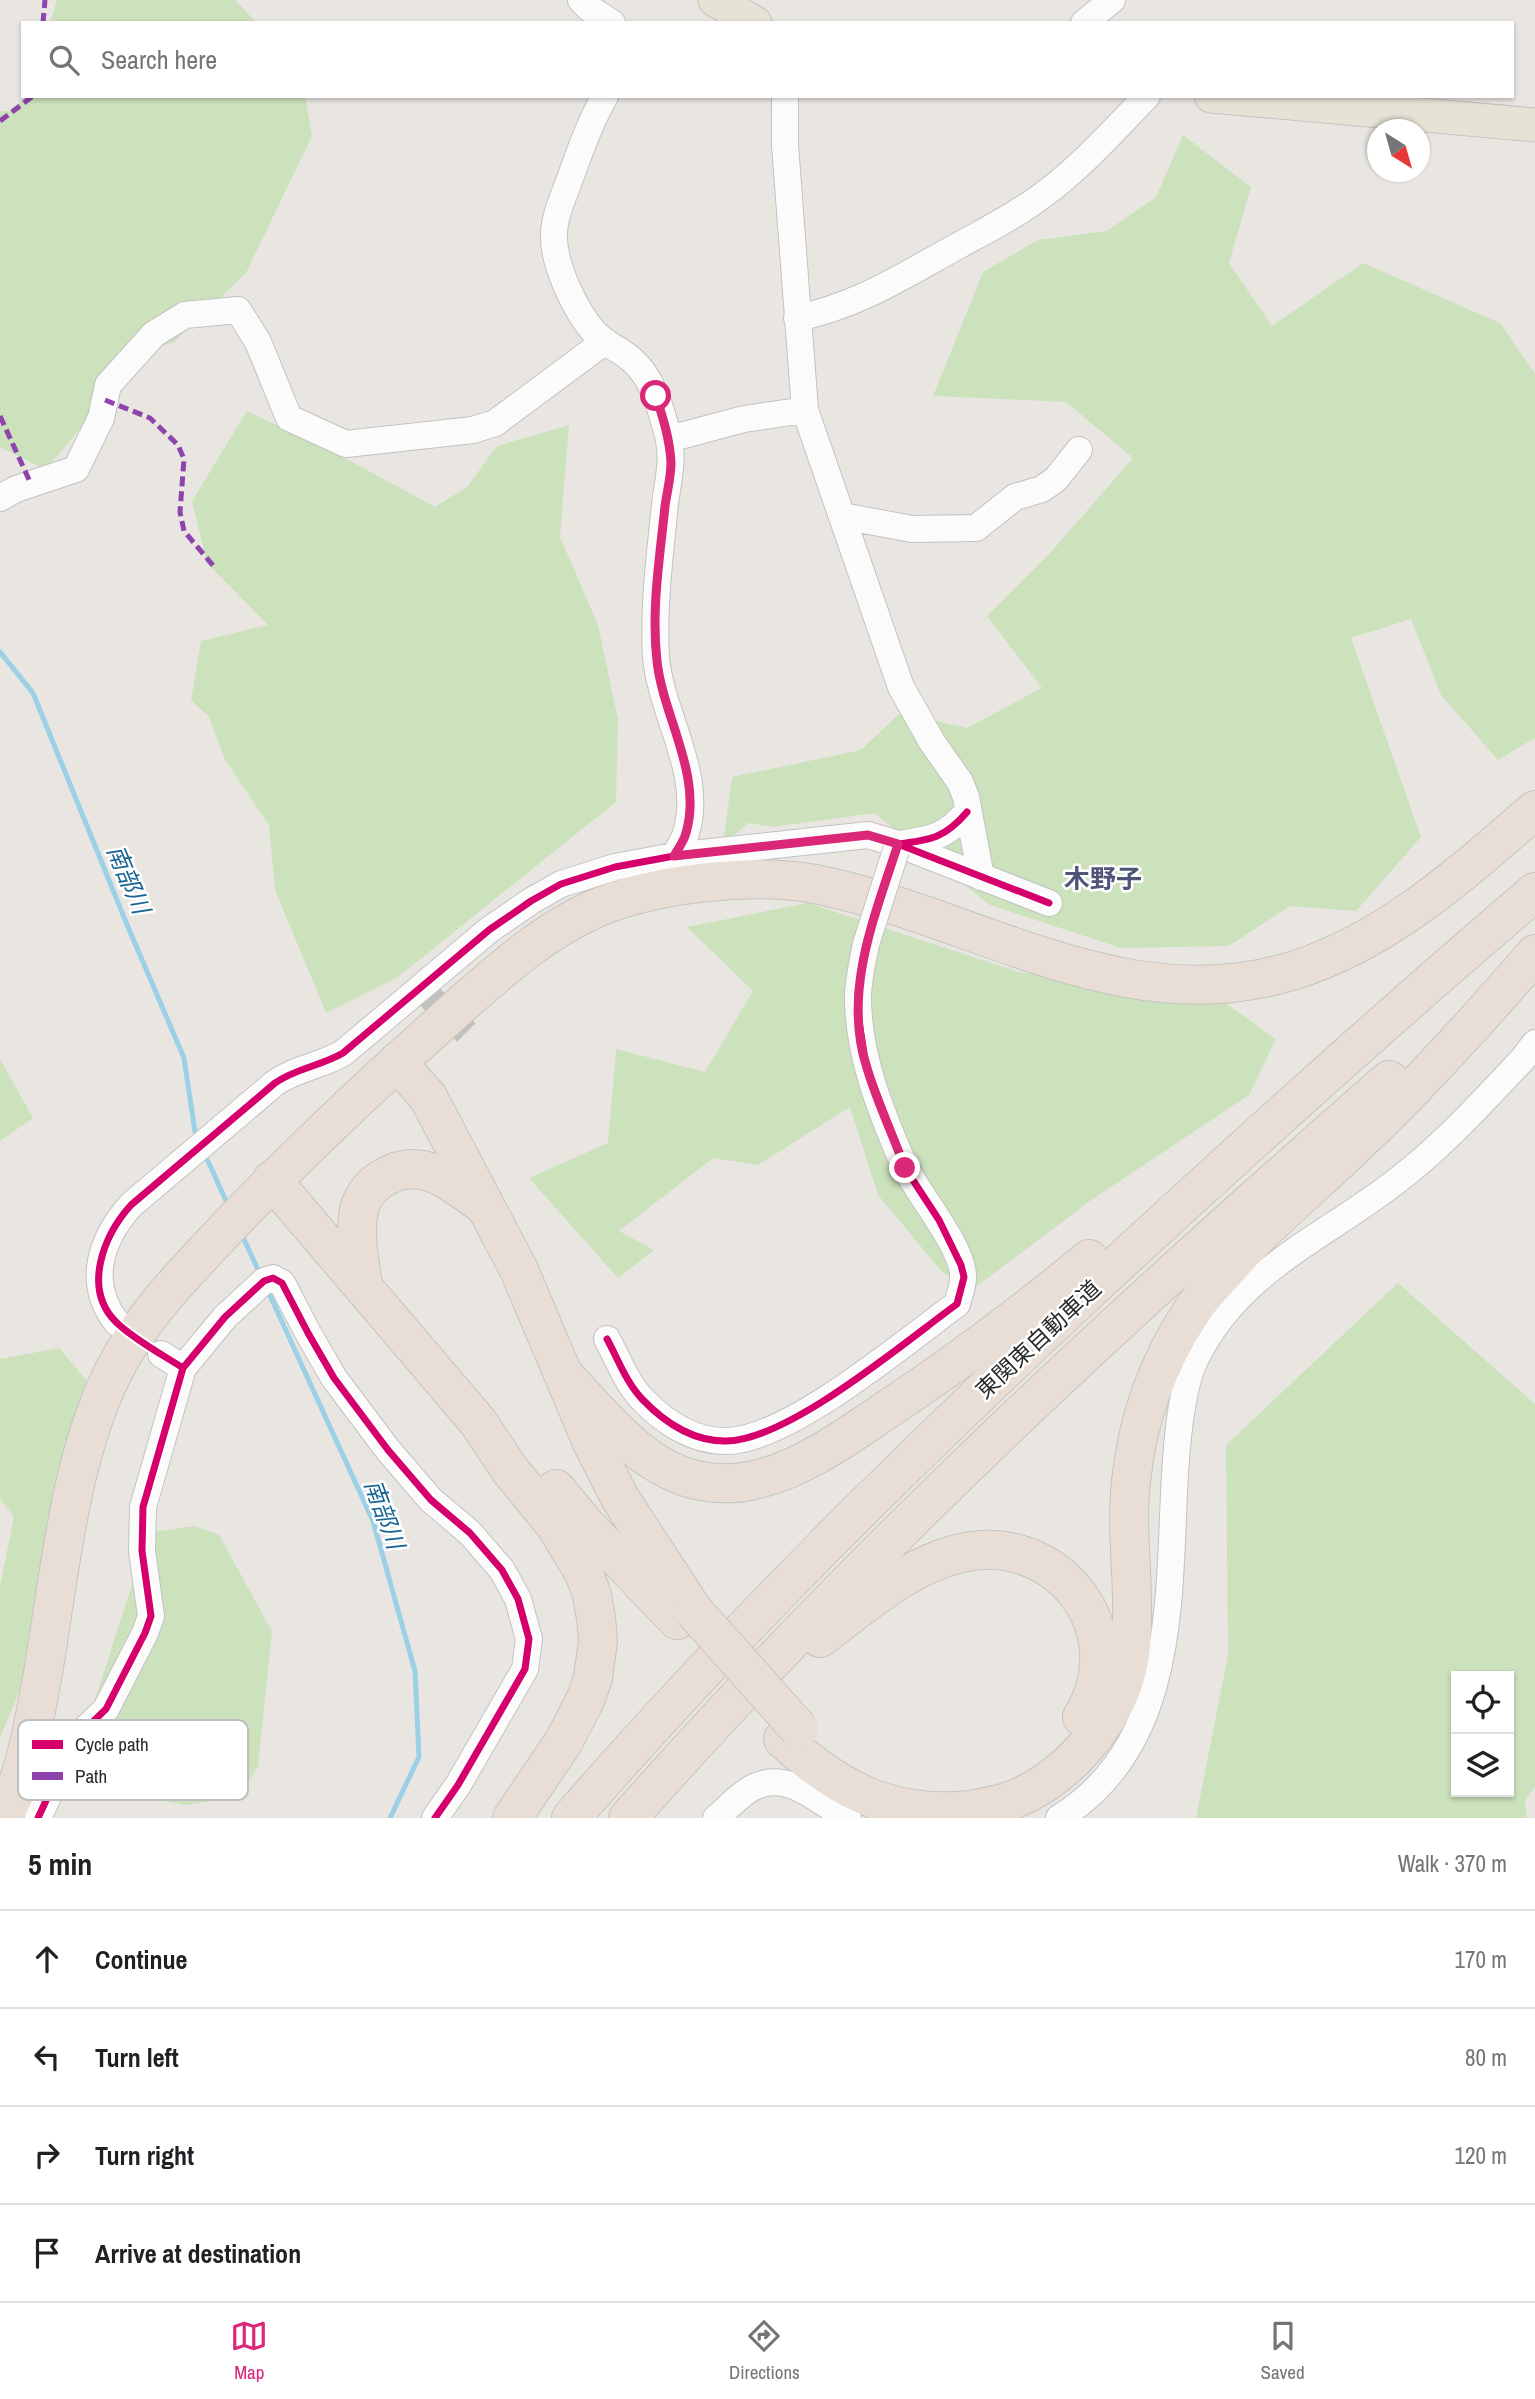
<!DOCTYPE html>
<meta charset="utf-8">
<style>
:root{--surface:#fff;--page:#f6f6f6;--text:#202124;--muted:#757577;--line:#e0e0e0;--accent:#db2777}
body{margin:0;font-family:"Archivo Narrow","Noto Sans JP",sans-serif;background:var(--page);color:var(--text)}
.controls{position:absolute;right:21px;bottom:21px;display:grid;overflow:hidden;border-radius:0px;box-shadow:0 2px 5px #0004}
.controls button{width:63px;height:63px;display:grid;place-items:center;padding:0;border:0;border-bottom:2px solid var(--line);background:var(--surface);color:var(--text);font:35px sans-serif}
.compass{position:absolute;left:1367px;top:119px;width:63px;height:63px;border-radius:50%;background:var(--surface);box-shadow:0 2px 5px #0004;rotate:143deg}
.stop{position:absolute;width:21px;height:21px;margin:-16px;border:5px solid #db2777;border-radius:50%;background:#fff}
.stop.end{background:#db2777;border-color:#fff;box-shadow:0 2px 7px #0008}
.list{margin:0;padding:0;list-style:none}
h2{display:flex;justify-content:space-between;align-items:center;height:91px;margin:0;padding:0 28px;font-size:30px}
h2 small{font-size:23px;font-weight:400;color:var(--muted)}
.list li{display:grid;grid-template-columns:46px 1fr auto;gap:21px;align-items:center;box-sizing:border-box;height:98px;padding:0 28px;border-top:2px solid var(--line)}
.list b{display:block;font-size:26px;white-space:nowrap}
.list em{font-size:23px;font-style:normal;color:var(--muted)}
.icon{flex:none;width:38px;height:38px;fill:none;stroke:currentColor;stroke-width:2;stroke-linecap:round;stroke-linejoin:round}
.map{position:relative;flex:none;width:1535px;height:1818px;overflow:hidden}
.search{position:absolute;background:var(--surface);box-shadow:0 2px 5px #0004;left:21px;right:21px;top:21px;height:77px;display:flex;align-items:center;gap:18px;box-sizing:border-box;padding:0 24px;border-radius:0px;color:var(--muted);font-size:26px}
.sheet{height:483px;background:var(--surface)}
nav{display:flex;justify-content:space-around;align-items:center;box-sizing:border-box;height:98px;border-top:2px solid var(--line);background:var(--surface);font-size:19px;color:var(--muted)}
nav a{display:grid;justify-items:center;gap:4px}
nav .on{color:var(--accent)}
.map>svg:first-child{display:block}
.green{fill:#cbe2bd;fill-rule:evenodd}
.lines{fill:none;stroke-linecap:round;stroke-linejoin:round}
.stream{stroke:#9bd0e6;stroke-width:5}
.minor-tunnel{stroke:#c3c1bd;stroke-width:26;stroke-dasharray:26 13;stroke-linecap:butt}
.minor-casing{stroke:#c3c2c2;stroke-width:28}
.major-casing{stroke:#c5c4c2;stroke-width:35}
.highway-casing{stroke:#c5c4c2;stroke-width:40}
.minor{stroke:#fcfbfb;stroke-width:26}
.major{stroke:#e6e3d6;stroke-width:33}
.highway{stroke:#e8ded5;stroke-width:38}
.minor-bridge-casing{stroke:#c3c2c2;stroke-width:28;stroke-linecap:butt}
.highway-bridge-casing{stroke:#c5c4c2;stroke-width:40;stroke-linecap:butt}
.minor-bridge{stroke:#fcfbfb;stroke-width:26}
.highway-bridge{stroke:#e8ded5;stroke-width:38}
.quiet{stroke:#8e44ad;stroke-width:5;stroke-dasharray:10 5;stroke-linecap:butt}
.cycleway-casing{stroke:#fff;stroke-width:11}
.cycleway{stroke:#d6006c;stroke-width:7}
.route{stroke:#db2777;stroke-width:9}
.labels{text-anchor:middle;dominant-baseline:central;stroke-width:5;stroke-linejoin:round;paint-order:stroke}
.street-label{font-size:23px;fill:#2b2b2b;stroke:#fff}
.water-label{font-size:24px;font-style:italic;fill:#166595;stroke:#fff}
.quarter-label{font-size:26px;font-weight:bold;fill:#4e5579;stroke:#fff}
.key{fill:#fff;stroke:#bfbfbf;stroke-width:2}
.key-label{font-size:19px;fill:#2b2b2b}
</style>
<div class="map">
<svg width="1535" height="1818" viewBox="0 0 1535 1818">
<rect width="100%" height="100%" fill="#e9e6e2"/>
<path class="green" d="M57,0H235L257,23H50Z
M27,96H305L312,136L246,273L174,342L121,361L94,411L46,470L0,447V111H9Z
M1183,135L1251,187L1229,263L1272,326L1363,263L1500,323L1535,374V738L1498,760L1441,695L1411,619L1351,638L1421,837L1356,911L1290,906L1229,946L1121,948L990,905L874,813L773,827L748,823L723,845L732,777L861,750L900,713L967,728L1042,688L987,616L1051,552L1133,458L1066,402L933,396L983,272L1038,240L1107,231L1156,197Z
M247,411L345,458L435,507L467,487L497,446L569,425L560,537L598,625L618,720L616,802L398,977L326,1013L275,890L269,825L225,760L209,717L191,700L201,641L268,625L207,563L192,501Z
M808,903L1019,972L1224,1002L1276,1039L1249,1095L1094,1198L973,1289L943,1273L878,1195L850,1107L758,1165L713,1158L619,1231L654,1250L618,1278L529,1178L608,1143L616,1049L705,1072L753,991L687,927Z
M0,1059L33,1118L0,1141Z
M1398,1283L1535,1404V1787L1525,1801L1527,1818H1196L1228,1655L1226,1445ZM1456,1676H1509V1792H1456Z
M59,1348L94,1389L28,1670L0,1738V1586L14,1517L0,1499V1359Z
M195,1526L219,1535L272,1631L258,1767L238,1797L185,1805L127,1794L88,1721L129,1594L152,1532Z"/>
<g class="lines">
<path class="stream" d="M0,652L33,693L128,927L184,1058L195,1132
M208,1161L227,1203
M242,1235L260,1274
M267,1289L373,1521L415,1671L419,1757L390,1818"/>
<path class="minor-tunnel" d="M420,987L475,1041"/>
<g class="minor-casing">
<path id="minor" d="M581,0L589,8L612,23
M1084,23L1112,0
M605,96C589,124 579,154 568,184C562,200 554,218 554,235C553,264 575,310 594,332C604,344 620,349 632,360C653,378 661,409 668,436C674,459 668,480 665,504C660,555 653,606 656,657C661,715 704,774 686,833C684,841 678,849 674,856
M785,96V145L805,410L901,687L932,742L960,782L966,797L981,877
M797,318C857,306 903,276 956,247C985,231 1017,215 1043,195C1081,167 1114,130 1147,96
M669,439L744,419L805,410
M0,498L16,489L76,469L101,418L108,385L154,334L185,315L238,310L258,342L289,418L346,444L473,430L495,423L604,342
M842,516L912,529L976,528L1015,497L1042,489L1056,479L1079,450
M899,844C931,839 945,838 967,812
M117,1323C86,1283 100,1240 131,1205L275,1083C296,1068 321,1066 343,1053L489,930L531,901L561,884L615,867L674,856L868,835L898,844L1049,903
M607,1339C618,1359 626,1382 642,1399C664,1422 693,1441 725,1441C787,1442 906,1341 957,1304C959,1296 963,1286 963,1278C965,1249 917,1193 904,1165C881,1112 858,1056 858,997C858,980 863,961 866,944
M161,1354L183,1368
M38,1818L74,1740L106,1709L145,1633L151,1616L142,1551L143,1507L183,1368L225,1317L264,1281L273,1278L282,1283L308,1333L334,1378L388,1450L431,1500L470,1533L502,1570L518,1599L529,1639L525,1669L458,1785L435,1818
M716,1818C728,1808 741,1793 754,1787C790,1770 819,1803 848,1818
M1059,1818C1178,1745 1168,1596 1175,1474C1177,1441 1181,1389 1195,1360C1238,1271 1320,1240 1394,1183C1442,1147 1482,1102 1523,1059L1535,1043"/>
</g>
<g class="major-casing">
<path id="major" d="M715,0L755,23
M1211,96L1535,125"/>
</g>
<g class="highway-casing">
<path id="highway" d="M397,1062L428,1097L519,1270L593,1445L620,1498L693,1610
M272,1180L478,1422L510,1470L555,1525L584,1573L592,1595L596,1618L598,1641L593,1678L586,1698L564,1741L512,1818
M363,1286C360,1262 354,1235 359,1210C362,1196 372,1184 385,1177C422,1155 452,1183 482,1204
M565,1376C603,1416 643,1470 701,1481C718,1484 738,1484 754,1480C801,1470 845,1438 885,1411C956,1364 1023,1314 1089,1259
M556,1489L585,1524L677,1620
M820,1638C863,1606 908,1565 961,1553C1058,1531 1135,1631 1082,1717
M783,1739C838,1790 892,1818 970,1810C985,1807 1001,1805 1015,1799C1074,1774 1126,1710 1131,1645C1136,1591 1125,1536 1131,1482C1137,1421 1158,1362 1192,1311C1200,1298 1211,1287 1221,1276C1263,1226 1314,1186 1361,1140C1422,1082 1480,1018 1535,954
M3,1818C26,1773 34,1722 43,1673C60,1573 70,1450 119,1361C144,1316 179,1279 213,1243C262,1190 314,1140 366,1091C398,1061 430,1033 462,1004C503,968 542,933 592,910C651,884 752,872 815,884C976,916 1125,1024 1295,970C1389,940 1462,873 1535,810
M571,1818C734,1630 912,1456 1094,1286C1239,1152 1385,1020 1535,892
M628,1818C862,1553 1123,1313 1389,1080"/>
</g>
<use href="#minor" class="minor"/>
<use href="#major" class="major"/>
<use href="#highway" class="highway"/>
<g class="minor-bridge-casing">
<path id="minor-bridge" d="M866,944L898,844"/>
</g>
<g class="highway-bridge-casing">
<path id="highway-bridge" d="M693,1610L799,1729"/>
</g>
<use href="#minor-bridge" class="minor-bridge"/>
<use href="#highway-bridge" class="highway-bridge"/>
<path class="quiet" d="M43,23L45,0
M0,121L33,96
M105,400L150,418L178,445L184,459L180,512L184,531L216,569
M0,416L31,484"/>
<g class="cycleway-casing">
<path id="cycleway" d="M607,1339C618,1359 626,1382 642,1399C664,1422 693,1441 725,1441C787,1442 906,1341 957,1304L964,1277L961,1265L939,1220L905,1168L866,1066L859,1021L858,994L866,944L898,844C931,840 945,838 967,812
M183,1368C163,1355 133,1339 116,1322C82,1288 104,1235 131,1205L275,1083C296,1068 321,1066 343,1053L489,930L531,901L561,884L615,867L674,856L868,835L898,844L1049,903
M38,1818L74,1740L106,1709L145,1633L151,1616L142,1551L143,1507L183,1368L225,1317L264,1281L273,1278L282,1283L308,1333L334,1378L388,1450L431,1500L470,1533L502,1570L518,1599L529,1639L525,1669L458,1785L435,1818"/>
</g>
<use href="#cycleway" class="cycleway"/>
</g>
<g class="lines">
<path class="route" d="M656,396C663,418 670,440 671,463C671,477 667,492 665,506C660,557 651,609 657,661C663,717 703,775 686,833C684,841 678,849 674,856L868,835L898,844C875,916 842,992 867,1068C877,1102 893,1135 905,1168"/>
</g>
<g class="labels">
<g class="street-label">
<text transform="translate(1038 1339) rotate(-43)">東関東自動車道</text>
</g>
<g class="water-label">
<text transform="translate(129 879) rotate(67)">南部川</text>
<text transform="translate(385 1514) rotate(70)">南部川</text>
</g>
<g class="quarter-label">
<text x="1103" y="878">木野子</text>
</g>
</g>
<rect x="18" y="1720" width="230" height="80" rx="10" class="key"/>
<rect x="32" y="1740" width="31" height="9" fill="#d6006c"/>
<rect x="32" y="1772" width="31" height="8" fill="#8e44ad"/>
<g class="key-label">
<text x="75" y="1751">Cycle path</text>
<text x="75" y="1783">Path</text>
</g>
</svg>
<div class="controls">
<button><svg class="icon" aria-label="locate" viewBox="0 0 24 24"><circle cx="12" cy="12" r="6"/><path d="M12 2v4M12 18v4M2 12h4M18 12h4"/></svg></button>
<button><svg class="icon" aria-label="layers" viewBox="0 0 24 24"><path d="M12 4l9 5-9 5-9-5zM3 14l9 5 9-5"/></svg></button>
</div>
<svg class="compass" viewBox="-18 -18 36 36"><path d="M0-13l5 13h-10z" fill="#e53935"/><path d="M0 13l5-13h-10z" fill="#757577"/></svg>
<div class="stop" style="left:656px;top:396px"></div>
<div class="stop end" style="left:905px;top:1168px"></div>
<div class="search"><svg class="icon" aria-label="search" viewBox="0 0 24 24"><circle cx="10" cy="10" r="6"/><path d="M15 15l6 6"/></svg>Search here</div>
</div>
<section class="sheet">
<h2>5 min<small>Walk · 370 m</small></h2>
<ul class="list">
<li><svg class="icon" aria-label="ahead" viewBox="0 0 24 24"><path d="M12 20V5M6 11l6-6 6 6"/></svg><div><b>Continue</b></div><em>170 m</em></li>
<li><svg class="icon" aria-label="left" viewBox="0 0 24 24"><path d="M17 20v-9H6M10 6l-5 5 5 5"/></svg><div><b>Turn left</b></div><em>80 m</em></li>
<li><svg class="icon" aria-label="right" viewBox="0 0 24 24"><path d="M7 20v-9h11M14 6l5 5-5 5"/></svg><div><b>Turn right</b></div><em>120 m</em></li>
<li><svg class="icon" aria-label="arrive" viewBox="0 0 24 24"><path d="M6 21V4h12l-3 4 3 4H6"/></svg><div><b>Arrive at destination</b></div></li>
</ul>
</section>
<nav>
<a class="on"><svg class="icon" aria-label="map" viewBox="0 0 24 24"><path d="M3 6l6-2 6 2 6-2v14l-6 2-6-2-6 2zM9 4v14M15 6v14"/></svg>Map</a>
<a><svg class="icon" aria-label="directions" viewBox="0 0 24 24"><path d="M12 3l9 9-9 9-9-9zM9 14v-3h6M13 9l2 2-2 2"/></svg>Directions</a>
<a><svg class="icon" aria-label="saved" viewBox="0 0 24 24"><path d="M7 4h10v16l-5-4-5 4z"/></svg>Saved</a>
</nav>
